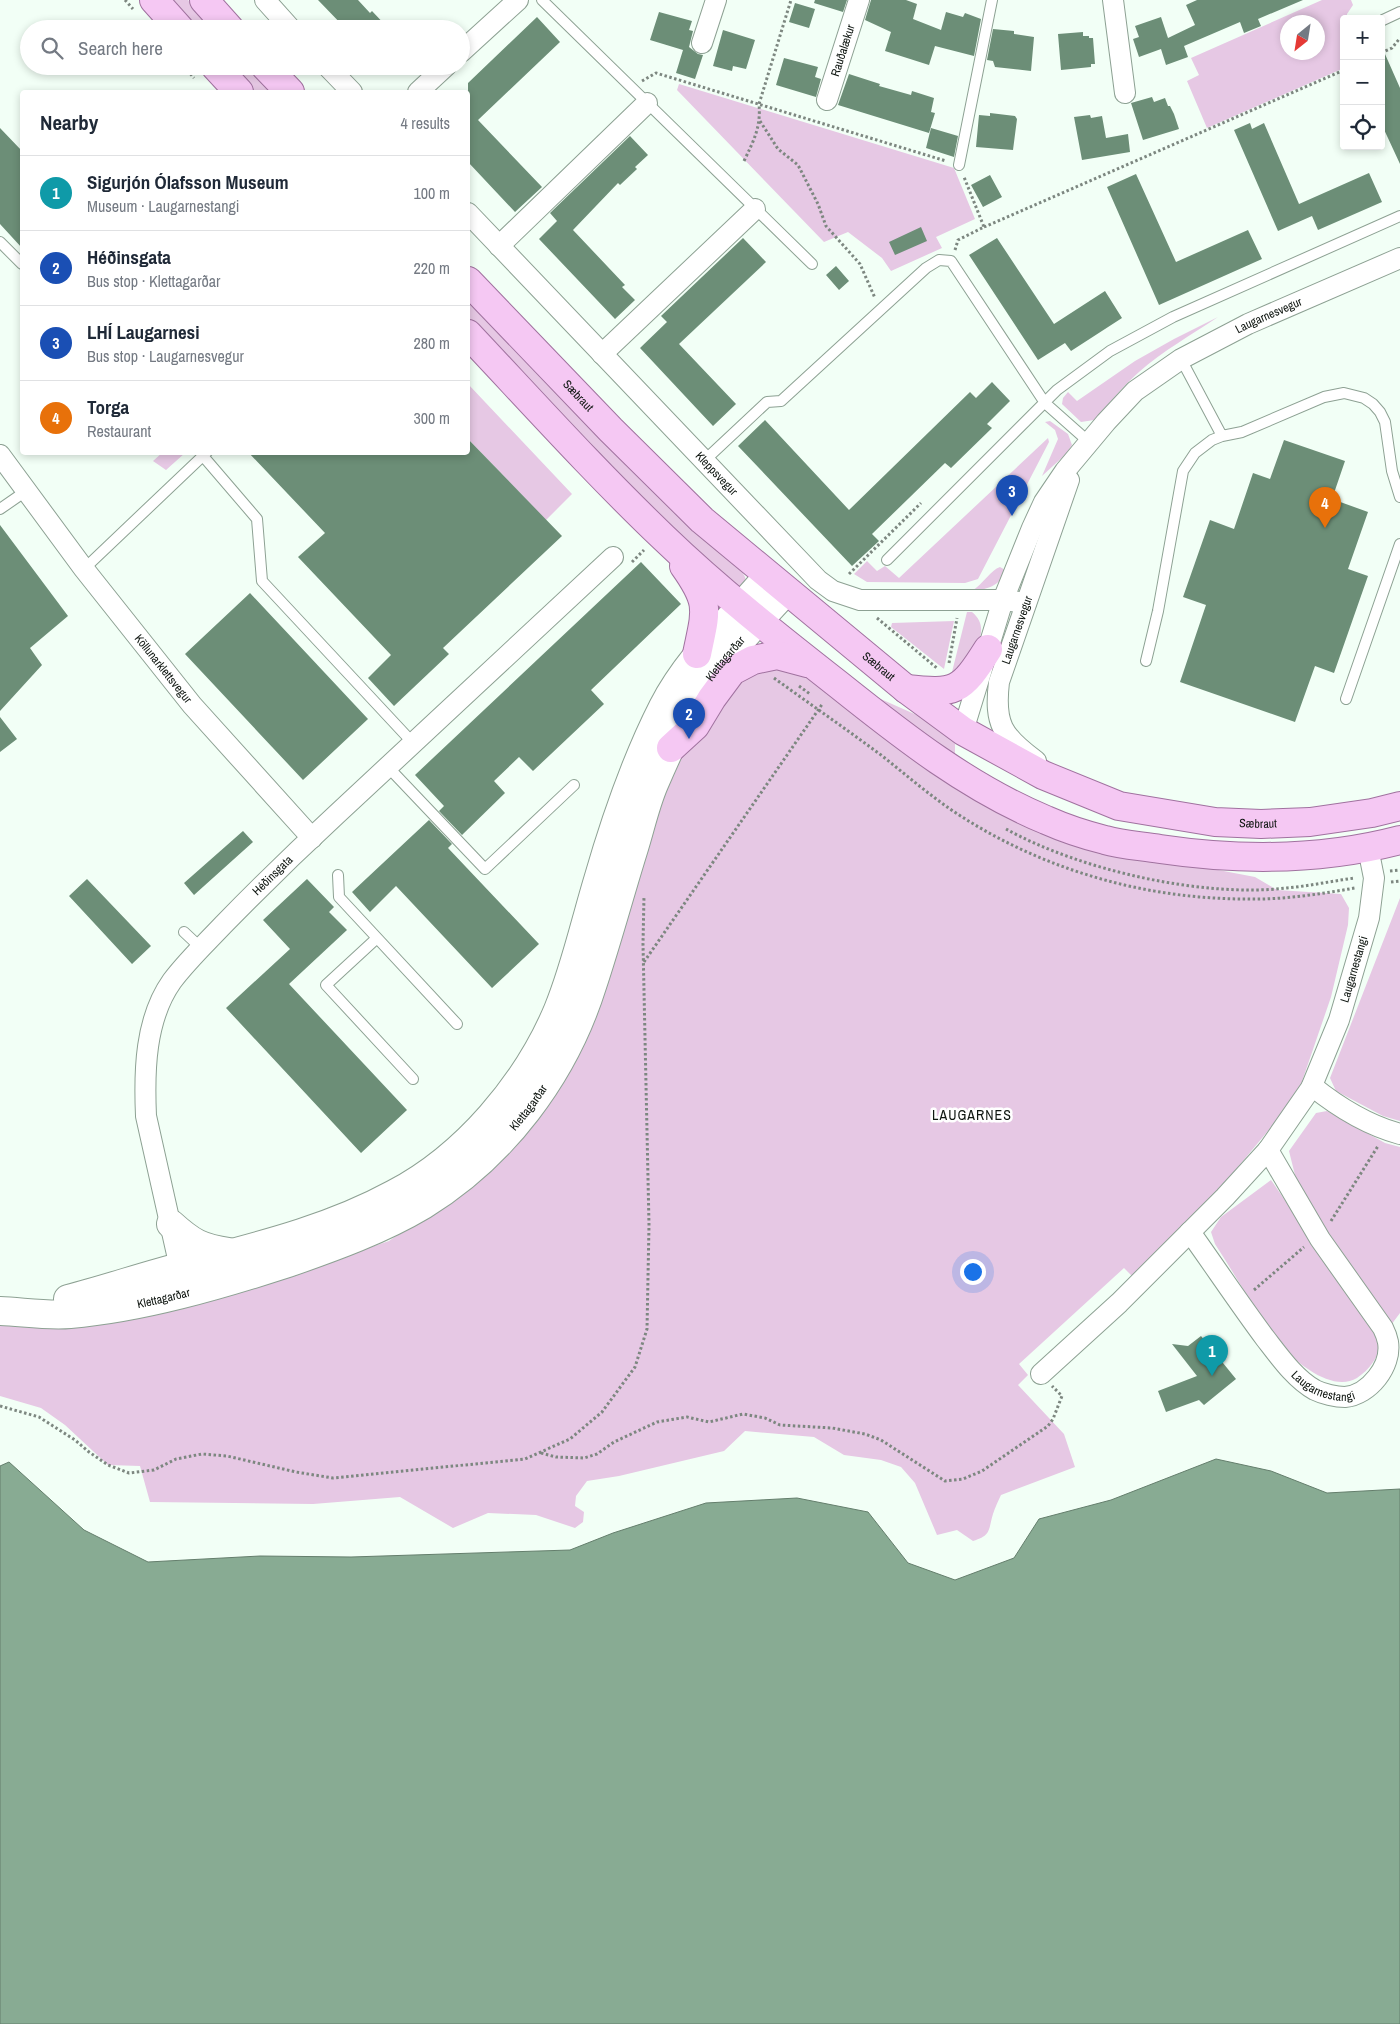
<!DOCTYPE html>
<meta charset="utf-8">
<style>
:root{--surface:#fff;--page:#f2f2f3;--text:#1f2937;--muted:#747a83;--line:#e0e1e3;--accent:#b45309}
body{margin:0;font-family:"Archivo Narrow",sans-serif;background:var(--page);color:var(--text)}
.controls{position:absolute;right:15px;top:15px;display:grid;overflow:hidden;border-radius:5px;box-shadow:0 2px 8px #0003}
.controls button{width:45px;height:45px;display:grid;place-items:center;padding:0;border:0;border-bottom:1px solid var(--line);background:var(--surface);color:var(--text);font:25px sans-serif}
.compass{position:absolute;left:1280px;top:15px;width:45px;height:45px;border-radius:50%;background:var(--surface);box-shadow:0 2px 8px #0003;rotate:210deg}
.you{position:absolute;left:972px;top:1271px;width:18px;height:18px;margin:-12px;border:4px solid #fff;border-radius:50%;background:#1a73e8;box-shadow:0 0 0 8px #1a73e833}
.badge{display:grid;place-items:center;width:32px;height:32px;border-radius:50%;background:var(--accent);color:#fff;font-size:16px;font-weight:700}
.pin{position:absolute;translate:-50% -41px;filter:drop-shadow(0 1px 2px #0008)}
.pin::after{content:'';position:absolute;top:26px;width:18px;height:15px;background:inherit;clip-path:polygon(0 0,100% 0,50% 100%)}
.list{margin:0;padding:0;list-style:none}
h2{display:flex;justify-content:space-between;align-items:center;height:65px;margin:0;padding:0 20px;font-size:21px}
h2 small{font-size:16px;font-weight:400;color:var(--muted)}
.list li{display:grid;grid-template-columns:32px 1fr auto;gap:15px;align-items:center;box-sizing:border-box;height:75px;padding:0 20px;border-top:1px solid var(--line)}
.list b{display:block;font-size:19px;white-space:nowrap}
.list p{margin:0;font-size:16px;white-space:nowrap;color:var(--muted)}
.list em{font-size:16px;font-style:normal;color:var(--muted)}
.icon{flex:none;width:28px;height:28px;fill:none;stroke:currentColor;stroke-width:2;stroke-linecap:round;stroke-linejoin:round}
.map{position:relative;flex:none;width:1400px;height:2024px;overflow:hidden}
.search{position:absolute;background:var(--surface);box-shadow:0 2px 8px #0003;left:20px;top:20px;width:450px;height:55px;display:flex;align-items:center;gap:12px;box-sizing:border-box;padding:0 18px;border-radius:28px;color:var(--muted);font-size:19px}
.panel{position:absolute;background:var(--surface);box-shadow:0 2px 8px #0003;left:20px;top:90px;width:450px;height:365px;border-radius:5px}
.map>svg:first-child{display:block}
.green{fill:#e6c8e4;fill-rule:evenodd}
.water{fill:#88ab93;stroke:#647e6c}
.building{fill:#6c8e77}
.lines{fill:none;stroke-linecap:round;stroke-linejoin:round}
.service-casing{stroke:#8da193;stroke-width:12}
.minor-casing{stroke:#8da193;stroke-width:22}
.secondary-casing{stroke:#8da193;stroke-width:30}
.primary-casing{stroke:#a0729f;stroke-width:30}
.path{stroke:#7d8780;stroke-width:3;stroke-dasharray:2.5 2.5;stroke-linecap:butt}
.service{stroke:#fff;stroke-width:10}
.minor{stroke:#fff;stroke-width:20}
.secondary{stroke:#fff;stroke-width:28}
.primary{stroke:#f5c8f3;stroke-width:28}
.labels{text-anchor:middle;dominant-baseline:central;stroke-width:5;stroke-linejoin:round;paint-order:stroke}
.street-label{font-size:12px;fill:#0f1611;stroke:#fff}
.neighbourhood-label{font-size:14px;letter-spacing:1px;fill:#0f1611;stroke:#fff}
</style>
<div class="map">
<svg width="1400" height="2024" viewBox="0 0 1400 2024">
<rect width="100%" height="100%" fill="#f2fff6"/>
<path class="green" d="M167,0H188L215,29H193Z
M1322,0H1351L1353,5L1347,14V19H1344V68L1207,128L1187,81L1199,75L1191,58ZM1288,22H1318V52H1288Z
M228,66H250L275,92H253Z
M679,84L954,168L975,219L936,237L942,248L891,271L882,258L848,232L824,242L677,90Z
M468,295L737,563L745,577L747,586L740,591L678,537L468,319Z
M1218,317C1191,335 1163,351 1139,372C1122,387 1109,404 1094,420L1081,422L1062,404L1063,398L1068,392L1077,401L1135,361L1174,339Z
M468,384L572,494L546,520L468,439Z
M1050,421L1068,434L1072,445L1066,454L1042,476L1058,439L1055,430L1045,422Z
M1048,438L1049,442L978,579L965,583L867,582L854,574L867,561L877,571L885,566L899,578Z
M163,452H185V453L166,470L153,461Z
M1000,567L1007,571C998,586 989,589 972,591C983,584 991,570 1000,567Z
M967,612H972C996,632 967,660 951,676Z
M954,621L944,669L891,627L892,623Z
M758,667L796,669L1124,852L1255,877L1277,890L1341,894L1349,908L1348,925L1331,997L1297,1096L1223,1185L1133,1277L1124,1268L1019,1364L1028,1375L1018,1385L1064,1434L1075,1467L1001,1495C998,1501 995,1508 993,1514C988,1530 992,1535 973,1541L957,1530L937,1535L915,1483L901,1467L881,1460L844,1455L814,1437L745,1431L724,1451L619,1476L587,1481L576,1496L575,1506L584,1512L583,1522L575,1528L536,1515L488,1513L453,1528L400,1497L313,1504L150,1502L140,1466L108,1465L65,1425L41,1408L0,1396V1325L210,1301L389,1241L491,1168L640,868L674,767L739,681Z
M874,696L928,720L955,739V757Z
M1400,898V1121L1383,1116L1336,1091L1330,1078Z
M1327,1111L1385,1143L1400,1147V1313L1391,1325L1341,1257L1296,1179L1289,1151L1316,1113Z
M1271,1180L1369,1322L1381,1345C1376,1360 1370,1369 1357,1378C1334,1392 1300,1366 1285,1349C1258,1317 1238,1279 1215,1244L1211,1232L1221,1217Z"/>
<path class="water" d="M1216,1459L1271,1471L1327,1493L1400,1489V2024H0V1466L9,1462L84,1530L148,1562L260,1556L351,1557L570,1550L613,1533L706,1503L797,1498L868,1512L908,1563L955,1580L1014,1558L1039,1519L1111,1500Z"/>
<path class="building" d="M318,0H358L370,13L372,11L389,29H346Z
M815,0H847L843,12L814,3Z
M871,0H906L917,4L913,19L941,30L946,12L963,17L965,13L981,19L974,56L935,46L929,65L885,51L891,32L865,20Z
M1197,0H1303L1258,19L1261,26L1244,33L1240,22L1184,46L1188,57L1166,65L1161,49L1139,57L1133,39L1139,37L1135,26L1161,17L1168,38L1195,25L1186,5Z
M795,3L815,9L809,28L789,22Z
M659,12L692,21L689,30L693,31L689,47L698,54L703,55L695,79L676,73L683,50L650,40Z
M537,17L560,42L478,120L542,187L515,212L468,162V83Z
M993,29L1014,31V34L1034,37L1031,71L995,67L993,61L987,60Z
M723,30L755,40L746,69L733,66L732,71L713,66Z
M1083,32V36H1089V38H1093L1095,64H1091V67L1061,70L1058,34Z
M1381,45L1400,88V164L1381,123Z
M784,58L818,67L815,77L821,79L816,97L776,85Z
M849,74L880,84L879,86L911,95L912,91L934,98L931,112L935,113L929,133L838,105Z
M1152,97L1154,102L1165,98L1168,106H1170L1174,114L1179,129L1143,140L1131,103Z
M990,113L1015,116L1017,119L1013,150L976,147L979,115L990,116Z
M1090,115L1091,118L1102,116L1106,138L1128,134L1130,152L1082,160L1074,117Z
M1250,123L1252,129L1264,123L1299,204L1369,173L1382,202L1318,230L1312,216L1278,231L1234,130Z
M0,128L22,151V248L0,224Z
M931,128L958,136L954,157L926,148Z
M630,136L648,155L635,167L637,169L620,185L618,183L573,230L625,285L622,287L635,300L615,319L539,239L557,221L550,213Z
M1136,174L1176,262L1248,230L1262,259L1159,305L1107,187Z
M990,175L1002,197L983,207L971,185Z
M921,227L927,241L895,255L889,242Z
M743,238L766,262L679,344L736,404L713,426L640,348L667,322L661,316Z
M997,238L1054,324L1105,291L1122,318L1071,351L1065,343L1038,360L969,255Z
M836,266L849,281L839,290L826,275Z
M992,382L1010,401L987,424L992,428L951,468L945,463L872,534L879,541L852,566L738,446L765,420L849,510L970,392L976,398Z
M468,439L562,536L443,648L449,654L394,706L368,678L391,655L298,557L325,533L248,452H468Z
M1284,440L1345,461L1332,499L1368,512L1348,569L1368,576L1334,673L1315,666L1295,722L1180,682L1206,605L1183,597L1210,520L1234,529L1253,473L1270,479Z
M0,525L68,616L30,648L42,665L0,711Z
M641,562L681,604L591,690L604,704L533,771L519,757L494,781L505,793L462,835L439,811L444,806L415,775Z
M250,593L368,719L303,780L185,654Z
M0,717L17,739L0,752Z
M429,820L452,844L448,848L539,944L492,988L396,886L370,912L352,892Z
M243,831L253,842L194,895L184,883Z
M87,879L151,946L132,964L69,896Z
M307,879L334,907L329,912L347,930L289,984L407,1110L361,1153L226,1008L290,949L263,920Z
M1201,1336L1236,1379L1204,1405L1199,1400L1166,1412L1158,1391L1197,1376L1172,1344L1188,1346Z"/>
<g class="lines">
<g class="service-casing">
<path id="service" d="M542,0L812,264
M1383,20L1400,12
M959,165L992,0
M0,242L22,264
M1181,359L1222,436
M203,456L257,519L262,581L413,743
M704,461L767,402L781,401L926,268L939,260L951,261L1045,403L1089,442
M0,509L26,491
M887,560L1057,390L1110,351L1173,317L1400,216
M84,569L207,452
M1146,661L1158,611L1183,471L1195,453L1212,440L1222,436L1242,432L1324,397L1344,393L1364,398L1373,404L1380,412L1385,422L1392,471L1400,497
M1346,699L1400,544
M388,767L485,869L574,785
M338,875L339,897L457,1024
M184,932L201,948
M377,938L326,985L413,1079"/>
</g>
<g class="minor-casing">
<g id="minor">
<path d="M265,0L291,29"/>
<path d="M1113,0L1125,93"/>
<path d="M702,43L716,0"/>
<path d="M461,52L518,0"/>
<path d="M327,66L352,92"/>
<path d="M418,92L446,66"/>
<path id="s1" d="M827,100L859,0"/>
<path id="s2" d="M468,213L818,580L833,591L860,600H1003L1026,603"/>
<path d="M499,246L647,103"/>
<path d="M602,354L755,209"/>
<path id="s3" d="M0,455L84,569L192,705L312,838"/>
<path id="s4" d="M963,731L1003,600L1032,528L1044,502L1065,471L1106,422L1135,391L1181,359L1248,324L1400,258"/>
<path id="s5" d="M1036,761C1002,736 994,724 999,682L1069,480"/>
<path d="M1312,1086C1338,1107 1367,1125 1400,1134"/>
<path id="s6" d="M1190,1232C1215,1267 1239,1303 1265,1338C1279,1356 1295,1379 1315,1390C1323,1394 1336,1397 1345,1397C1369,1395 1392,1366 1388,1342C1387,1337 1385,1332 1383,1328L1320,1239L1268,1150"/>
<path id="s7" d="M183,1281L146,1116C144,1071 145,1019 172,981C187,961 206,943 223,925C260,887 298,850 337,814C429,728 521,643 613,557"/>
<path id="s8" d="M1041,1374L1119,1303L1225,1197L1268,1150L1311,1088L1339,1020L1369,918L1374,878L1368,848"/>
</g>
</g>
<g class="secondary-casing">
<g id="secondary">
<path d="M171,1224C192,1243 201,1248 229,1252"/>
<path d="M68,1299C107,1289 144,1276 183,1266C255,1247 328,1230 394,1194C465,1157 527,1084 558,1010C575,969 585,923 598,880C615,821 635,762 663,707C689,656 732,619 768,576"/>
<path id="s9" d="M0,1311C23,1312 48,1316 70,1314C142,1308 220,1285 288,1263C334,1247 381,1230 423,1205C503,1156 564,1075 592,986C607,941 619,896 633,851C640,829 645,805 654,784C670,747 688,707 712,675C734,645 761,619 786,591"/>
</g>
</g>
<g class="primary-casing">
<g id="primary">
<path d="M154,0L180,29"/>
<path d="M204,0L230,29"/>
<path d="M215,66L239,92"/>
<path d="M265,66L290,92"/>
<path id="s10" d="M468,281L611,430L702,520L906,689L963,731L1043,775L1119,806L1215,822L1261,824L1310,822L1372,813L1400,806"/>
<path d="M468,334C532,402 595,472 663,537C718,590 779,638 839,685C904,737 969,788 1046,820C1064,828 1085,835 1105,840C1122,845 1142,846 1160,849C1241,861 1320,861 1400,840"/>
<path d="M684,566C711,604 706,610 697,654"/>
<path d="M906,689C956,694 961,692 988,649"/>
<path d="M671,748L695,726L712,698L732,671L753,660L777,655L807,663"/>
</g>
</g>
<path class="path" d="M125,0L133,9
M1381,53L1392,48L1400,38
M184,66L194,78
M642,81L656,73L946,161
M760,121L778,149L798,165L818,204L826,226L860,264L875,298
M744,161C754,140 761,127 759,104L791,0
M984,227L1344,70
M955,250L958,240L984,227L964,177
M632,562L644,550
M849,574L921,503
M877,618L938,669
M949,663L957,618
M774,678C810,704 846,729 881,755C905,774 928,794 953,811C1040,869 1143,899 1246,899C1283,900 1320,894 1355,888
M799,686L810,694
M1006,829C1080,870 1202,898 1287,888C1309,886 1332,881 1355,878
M1390,871L1400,870
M1391,882L1400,881
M644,962L823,703
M1331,1221L1378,1146
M1254,1290L1304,1247
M0,1406L39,1417L75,1440L89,1452L108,1465L129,1473L154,1470L176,1459L202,1454L227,1456L296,1472L333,1478L525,1459L570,1439L602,1412L635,1367L647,1329L649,1225L643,944L644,896
M541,1453L556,1457L584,1458L597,1454L614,1442L657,1422L687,1417L709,1422L743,1414L765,1418L780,1425L832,1428L865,1434L881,1440L945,1481L963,1479L982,1471L1048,1426L1053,1419L1062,1396L1052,1386"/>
<use href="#service" class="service"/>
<use href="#minor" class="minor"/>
<use href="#secondary" class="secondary"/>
<use href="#primary" class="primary"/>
</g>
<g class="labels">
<g class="street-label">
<text stroke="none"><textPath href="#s1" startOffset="52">Rauðalækur</textPath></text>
<text stroke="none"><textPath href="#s4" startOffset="541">Laugarnesvegur</textPath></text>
<text stroke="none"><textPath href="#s10" startOffset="159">Sæbraut</textPath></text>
<text stroke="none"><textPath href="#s2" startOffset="360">Kleppsvegur</textPath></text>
<text stroke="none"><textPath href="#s5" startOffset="149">Laugarnesvegur</textPath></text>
<text stroke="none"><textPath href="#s9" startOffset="1080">Klettagarðar</textPath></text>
<text stroke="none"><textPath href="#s10" startOffset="564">Sæbraut</textPath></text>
<text stroke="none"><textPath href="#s3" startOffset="269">Köllunarklettsvegur</textPath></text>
<text stroke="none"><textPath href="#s10" startOffset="984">Sæbraut</textPath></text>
<text stroke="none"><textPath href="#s7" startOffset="455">Héðinsgata</textPath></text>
<text stroke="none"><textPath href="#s8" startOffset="521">Laugarnestangi</textPath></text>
<text stroke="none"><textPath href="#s9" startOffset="586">Klettagarðar</textPath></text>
<text stroke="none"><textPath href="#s9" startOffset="165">Klettagarðar</textPath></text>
<text stroke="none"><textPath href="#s6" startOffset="209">Laugarnestangi</textPath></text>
</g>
<g class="neighbourhood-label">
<text x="972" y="1115">LAUGARNES</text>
</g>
</g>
</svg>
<div class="controls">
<button>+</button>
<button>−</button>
<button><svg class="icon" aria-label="locate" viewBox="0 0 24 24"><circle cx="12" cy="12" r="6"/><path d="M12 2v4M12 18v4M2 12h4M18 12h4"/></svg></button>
</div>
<svg class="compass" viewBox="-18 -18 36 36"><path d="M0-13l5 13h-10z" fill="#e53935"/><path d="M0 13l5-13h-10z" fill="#747a83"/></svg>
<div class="you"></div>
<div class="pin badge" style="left:1212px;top:1376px;background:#0f9aa8">1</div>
<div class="pin badge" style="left:689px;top:739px;background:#1a4fb4">2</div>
<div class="pin badge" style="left:1012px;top:516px;background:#1a4fb4">3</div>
<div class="pin badge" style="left:1325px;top:528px;background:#e8710a">4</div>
<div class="search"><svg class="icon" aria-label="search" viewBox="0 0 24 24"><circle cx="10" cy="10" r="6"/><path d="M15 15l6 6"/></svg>Search here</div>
<section class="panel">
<h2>Nearby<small>4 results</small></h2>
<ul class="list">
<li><span class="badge" style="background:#0f9aa8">1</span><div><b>Sigurjón Ólafsson Museum</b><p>Museum · Laugarnestangi</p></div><em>100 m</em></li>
<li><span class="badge" style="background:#1a4fb4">2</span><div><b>Héðinsgata</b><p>Bus stop · Klettagarðar</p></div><em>220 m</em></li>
<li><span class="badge" style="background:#1a4fb4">3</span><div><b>LHÍ Laugarnesi</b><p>Bus stop · Laugarnesvegur</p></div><em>280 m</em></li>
<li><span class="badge" style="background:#e8710a">4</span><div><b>Torga</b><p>Restaurant</p></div><em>300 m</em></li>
</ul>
</section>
</div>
